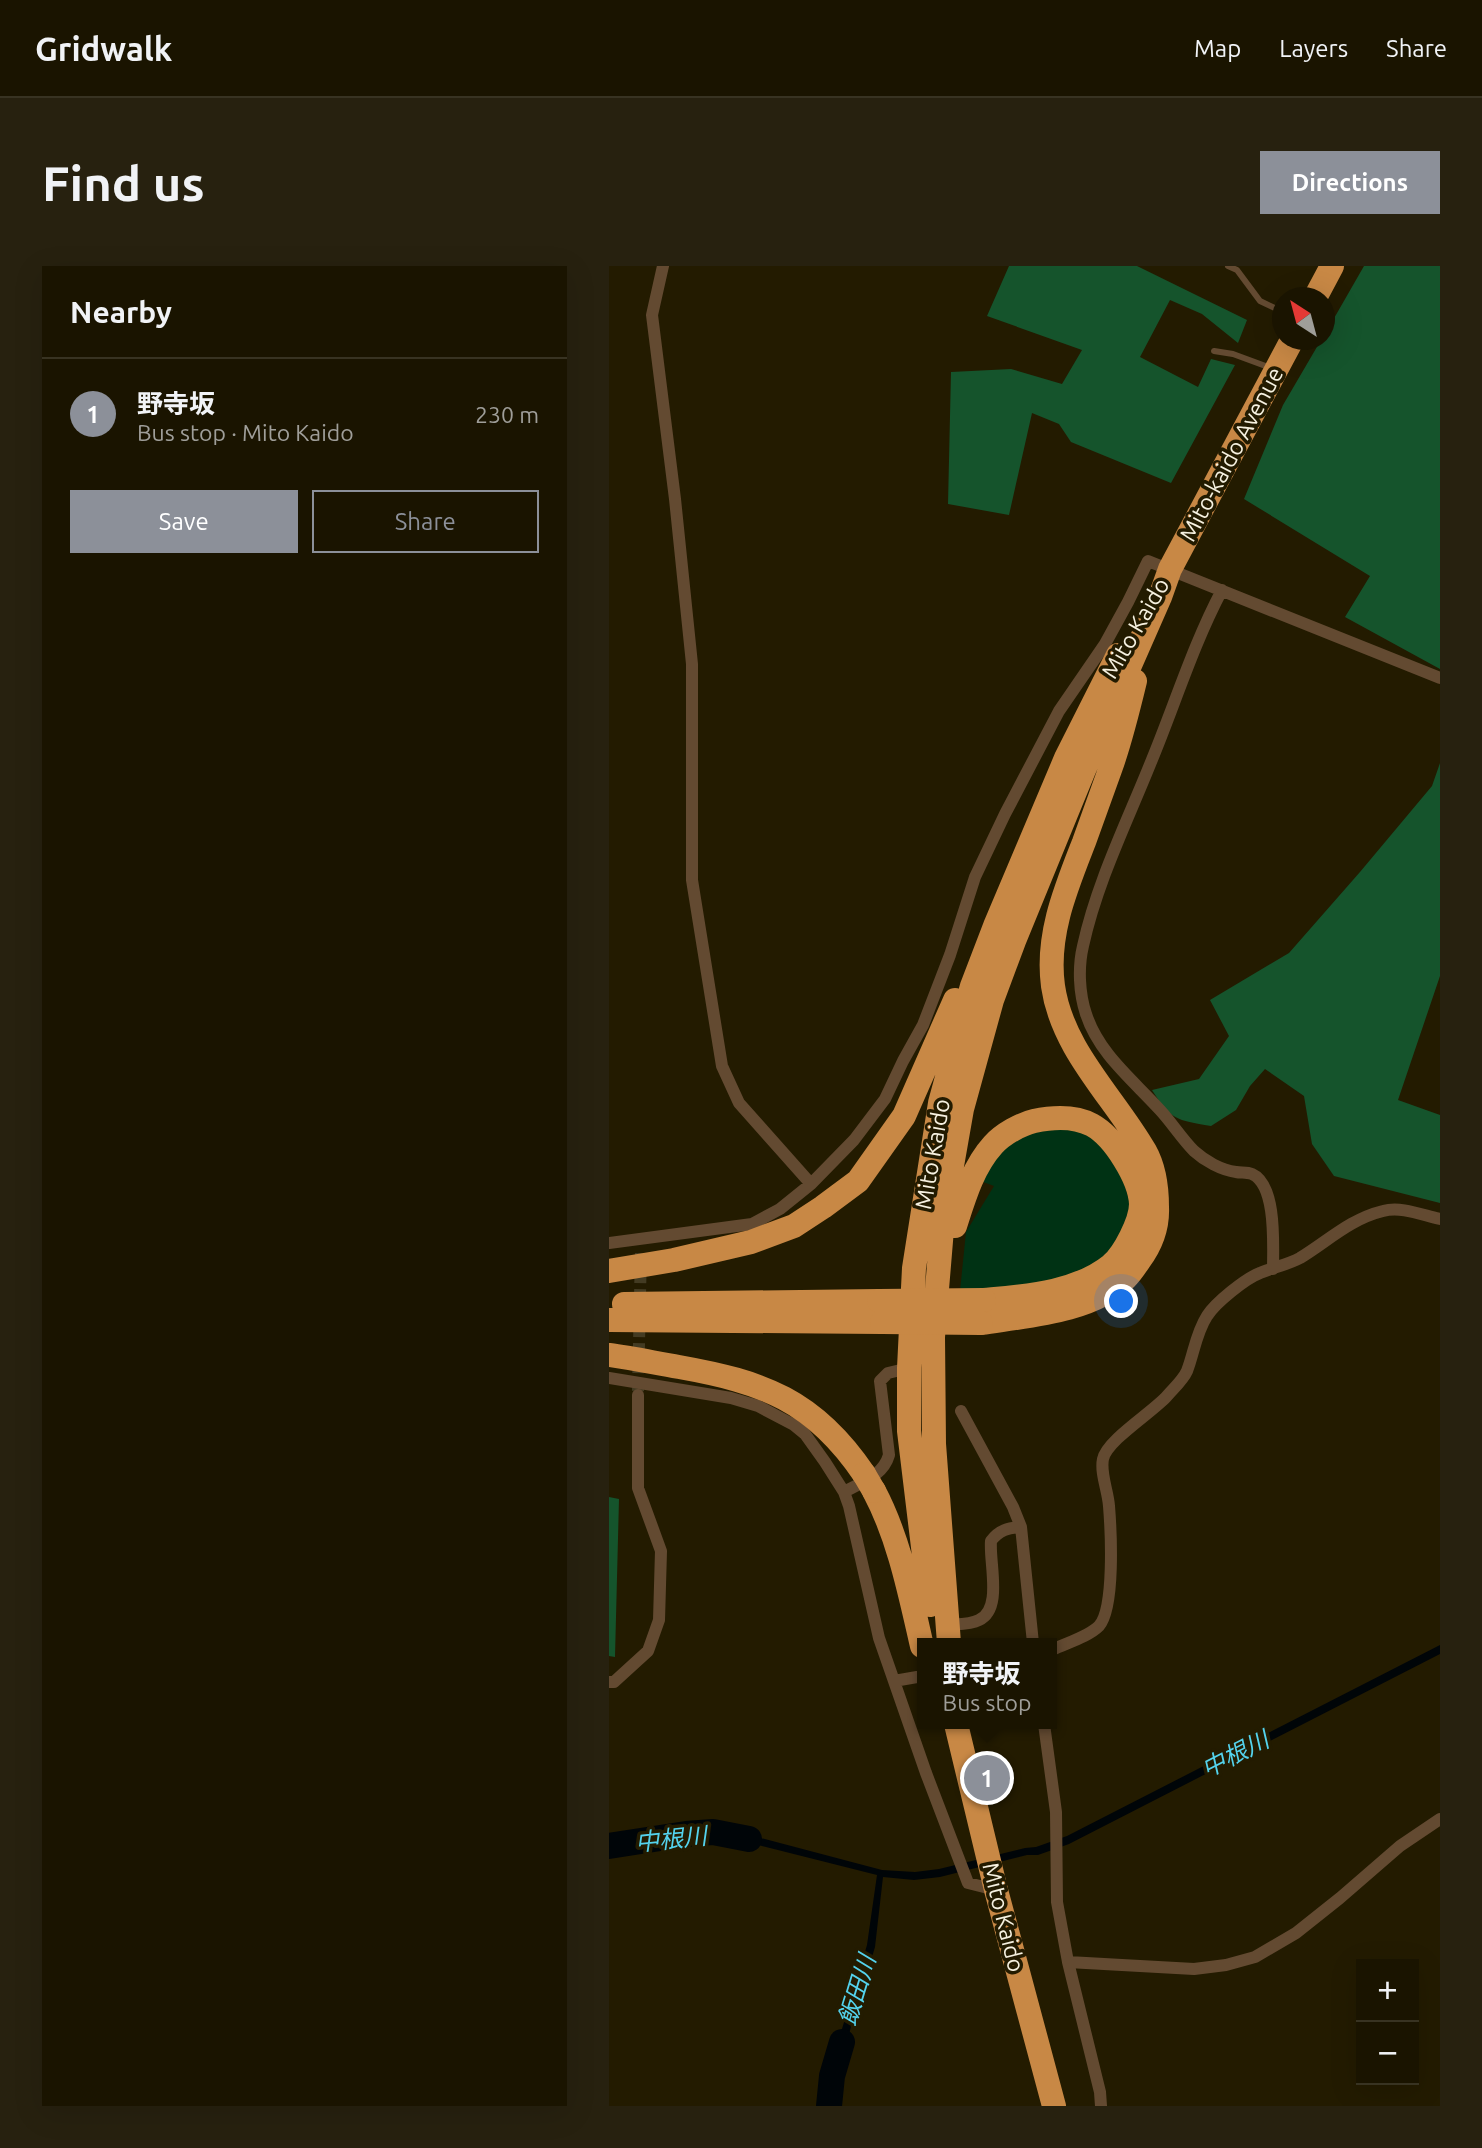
<!DOCTYPE html>
<meta charset="utf-8">
<style>
:root{--surface:#1a1400;--page:#27210f;--text:#f1f3f6;--muted:#9f9e99;--line:#383322;--accent:#8c9099}
body{margin:0;font-family:Ubuntu,"Noto Sans JP",sans-serif;background:var(--page);color:var(--text)}
.controls{position:absolute;right:21px;bottom:21px;display:grid;overflow:hidden;border-radius:0px;box-shadow:0 7px 28px #0002}
.controls button{width:63px;height:63px;display:grid;place-items:center;padding:0;border:0;border-bottom:2px solid var(--line);background:var(--surface);color:var(--text);font:35px sans-serif}
.compass{position:absolute;left:663px;top:21px;width:63px;height:63px;border-radius:50%;background:var(--surface);box-shadow:0 7px 28px #0002;rotate:324deg}
.you{position:absolute;left:513px;top:1036px;width:24px;height:24px;margin:-18px;border:5px solid #fff;border-radius:50%;background:#1a73e8;box-shadow:0 0 0 10px #1a73e833}
.badge{display:grid;place-items:center;width:46px;height:46px;border-radius:50%;background:var(--accent);color:#fff;font-size:23px;font-weight:700}
.pin{position:absolute;translate:-50% -50%;border:4px solid #fff;box-shadow:0 2px 7px #0006}
.popup{position:absolute;left:308px;top:1372px;width:140px;height:91px;box-sizing:border-box;display:grid;place-content:center;border-radius:0px;background:var(--surface);filter:drop-shadow(0 2px 5px #0005);font-size:23px;white-space:nowrap;color:var(--muted)}
.popup b{font-size:26px;color:var(--text)}
.popup::after{content:'';position:absolute;left:50%;top:100%;margin-left:-14px;border:14px solid transparent;border-top-color:var(--surface)}
.list{margin:0;padding:0;list-style:none}
h2{display:flex;justify-content:space-between;align-items:center;height:91px;margin:0;padding:0 28px;font-size:30px}
h2 small{font-size:23px;font-weight:400;color:var(--muted)}
.list li{display:grid;grid-template-columns:46px 1fr auto;gap:21px;align-items:center;box-sizing:border-box;height:112px;padding:0 28px;border-top:2px solid var(--line)}
.list b{display:block;font-size:26px;white-space:nowrap}
.list p{margin:0;font-size:23px;white-space:nowrap;color:var(--muted)}
.list em{font-size:23px;font-style:normal;color:var(--muted)}
.actions{display:flex;gap:14px;padding:21px 28px}
.actions a{flex:1;padding:16px 0;border:2px solid var(--accent);border-radius:0px;text-align:center;font-size:24px;color:var(--accent)}
.actions .main{background:var(--accent);color:#fff}
.map{position:relative;flex:none;width:831px;height:1840px;overflow:hidden;border-radius:0px}
header{display:flex;align-items:center;gap:42px;box-sizing:border-box;height:98px;padding:0 35px;background:var(--surface);border-bottom:2px solid var(--line)}
header strong{font-size:33px}
nav{display:flex;gap:38px;margin-inline-start:auto;font-size:24px}
.intro{display:flex;align-items:center;justify-content:space-between;box-sizing:border-box;height:168px;padding:0 42px}
h1{margin:0;font-size:49px}
.button{padding:18px 32px;border-radius:0px;background:var(--accent);color:#fff;font-size:24px;font-weight:700}
main{display:flex;gap:42px;padding:0 42px}
aside{flex:1;background:var(--surface);border-radius:0px;box-shadow:0 7px 28px #0002}
.map>svg:first-child{display:block}
.green{fill:#003214}
.forest{fill:#15542c}
.water{fill:#000508}
.lines{fill:none;stroke-linecap:round;stroke-linejoin:round}
.river{stroke:#000508;stroke-width:26}
.street-tunnel{stroke:#433b22;stroke-width:12;stroke-dasharray:12 6;stroke-linecap:butt}
.lane{stroke:#634a31;stroke-width:6}
.street{stroke:#634a31;stroke-width:12}
.highway{stroke:#c88845;stroke-width:24}
.highway-bridge{stroke:#c88845;stroke-width:24}
.labels{text-anchor:middle;dominant-baseline:central;stroke-width:7;stroke-linejoin:round;paint-order:stroke}
.street-label{font-size:23px;fill:#f6f1e0;stroke:#231b00}
.water-label{font-size:24px;font-style:italic;fill:#54d3ed;stroke:#231b00}
</style>
<header>
<strong>Gridwalk</strong>
<nav><a>Map</a><a>Layers</a><a>Share</a></nav>
</header>
<div class="intro"><h1>Find us</h1><a class="button">Directions</a></div>
<main>
<aside>
<h2>Nearby<small></small></h2>
<ul class="list">
<li><span class="badge">1</span><div><b>野寺坂</b><p>Bus stop · Mito Kaido</p></div><em>230 m</em></li>
</ul>
<div class="actions"><a class="main">Save</a><a>Share</a></div>
</aside>
<div class="map">
<svg width="831" height="1840" viewBox="0 0 831 1840">
<rect width="100%" height="100%" fill="#231b00"/>
<path class="green" d="M462,861L481,869L510,897L521,938L520,953L507,980L485,1002L455,1015L351,1025L357,966L385,920L369,914L390,884L421,866Z"/>
<path class="forest" d="M400,0H528L638,54L629,77L593,48L561,34L531,91L589,121L602,93L626,99L562,217L462,176L450,158L423,147L400,249L339,238L342,106L402,103L453,118L473,84L378,50Z
M755,0H831V403L736,351L761,310L635,233L674,139L712,74H716V68Z
M831,497V710L789,834L831,849V937L725,910L703,878L695,830L656,803L641,820L627,844L602,860C567,854 562,854 543,824L590,813L620,770L601,734L680,687L751,606L823,520Z
M0,1231L10,1233L6,1391L0,1390Z"/>
<path class="water" d="M831,1379V1388L460,1578L429,1589H418L331,1611L305,1614L274,1611L266,1681L227,1811L219,1810L258,1679L268,1609L141,1577L103,1570L105,1563L144,1570L273,1604L306,1606L330,1603L416,1582L427,1581L458,1570Z"/>
<g class="lines">
<path class="river" d="M0,1580L77,1568L104,1566L140,1573
M220,1840L223,1810L233,1776"/>
<path class="street-tunnel" d="M29,1125L32,984"/>
<path class="lane" d="M619,0L628,4L651,35L674,46
M605,85L624,88L662,102"/>
<path class="street" d="M54,0L43,49L66,233L83,398V614L113,800L130,837L202,918
M613,324C584,379 566,438 542,496C518,556 488,616 474,680C469,701 470,727 477,748C490,788 524,814 551,844C563,857 573,873 585,885C596,895 612,904 627,906C632,907 638,906 643,908C668,919 664,980 664,1003
M0,977L143,958L171,943L202,918L245,874L276,833L294,795L314,759L341,689L366,611L396,548L450,445L496,378L519,336L539,295L831,412
M0,1112L122,1132L149,1140L185,1159L196,1168L216,1196L235,1226L240,1240L270,1372L317,1507L359,1617L387,1624
M352,1145L404,1241L412,1261L424,1377
M235,1226C253,1216 274,1210 280,1189L271,1115L279,1107L300,1102
M337,1359C347,1358 361,1359 370,1354C394,1343 380,1297 382,1275C390,1264 399,1262 412,1261
M443,1384C457,1377 479,1371 490,1360C506,1342 502,1265 500,1240C499,1225 491,1207 494,1193C498,1174 544,1146 558,1130C565,1122 574,1114 578,1105C585,1087 587,1067 598,1050C606,1037 637,1012 651,1007C665,1001 678,999 691,992C719,975 741,953 774,945C792,940 813,949 831,953
M285,1415L308,1411
M0,1416H5L39,1385L50,1354L52,1285L29,1222V1129
M435,1458L447,1546L448,1636L459,1696L491,1826L492,1840
M459,1696L585,1703L617,1699L646,1691L687,1667L731,1632L791,1580L831,1553"/>
<path class="highway" d="M706,32L723,0
M346,960C355,932 364,901 384,879C394,868 412,858 425,855C444,851 466,850 483,859C505,871 531,913 532,938C532,955 515,988 502,999C467,1027 417,1030 375,1034
M0,1005L65,994L142,976L185,960L214,941L249,915L295,850L346,734
M15,1038L270,1035
M0,1054L273,1056
M372,1057C417,1050 483,1046 517,1012C522,1007 526,1001 530,995C542,979 549,962 548,941C548,923 545,901 536,885C505,831 453,784 444,720C437,669 457,622 475,576C484,551 493,526 502,501C512,473 519,444 526,415
M0,1089C23,1092 46,1097 70,1101C154,1116 205,1134 255,1208
M265,1225C290,1272 301,1328 313,1380
M321,1339L300,1165V1102L305,1002L331,837L363,720L386,660L457,492L509,389
M340,1377L325,1178L324,1071L334,951L353,843L383,734L405,675L475,504L551,331L561,303L683,74
M347,1458L387,1624L445,1840"/>
<path class="highway-bridge" d="M270,1035L375,1034
M273,1056L372,1057
M255,1208L265,1225"/>
</g>
<g class="labels">
<g class="street-label">
<text transform="translate(622 188) rotate(-62)">Mito-kaido Avenue</text>
<text transform="translate(526 362) rotate(-60)">Mito Kaido</text>
<text transform="translate(323 888) rotate(-80)">Mito Kaido</text>
<text transform="translate(395 1651) rotate(76)">Mito Kaido</text>
</g>
<g class="water-label">
<text transform="translate(626 1488) rotate(-27)">中根川</text>
<text transform="translate(62 1573) rotate(-6)">中根川</text>
<text transform="translate(248 1724) rotate(-73)">飯田川</text>
</g>
</g>
</svg>
<div class="controls">
<button>+</button>
<button>−</button>
</div>
<svg class="compass" viewBox="-18 -18 36 36"><path d="M0-13l5 13h-10z" fill="#e53935"/><path d="M0 13l5-13h-10z" fill="#9f9e99"/></svg>
<div class="you"></div>
<div class="pin badge" style="left:378px;top:1512px">1</div>
<div class="popup"><b>野寺坂</b>Bus stop</div>
</div>
</main>
